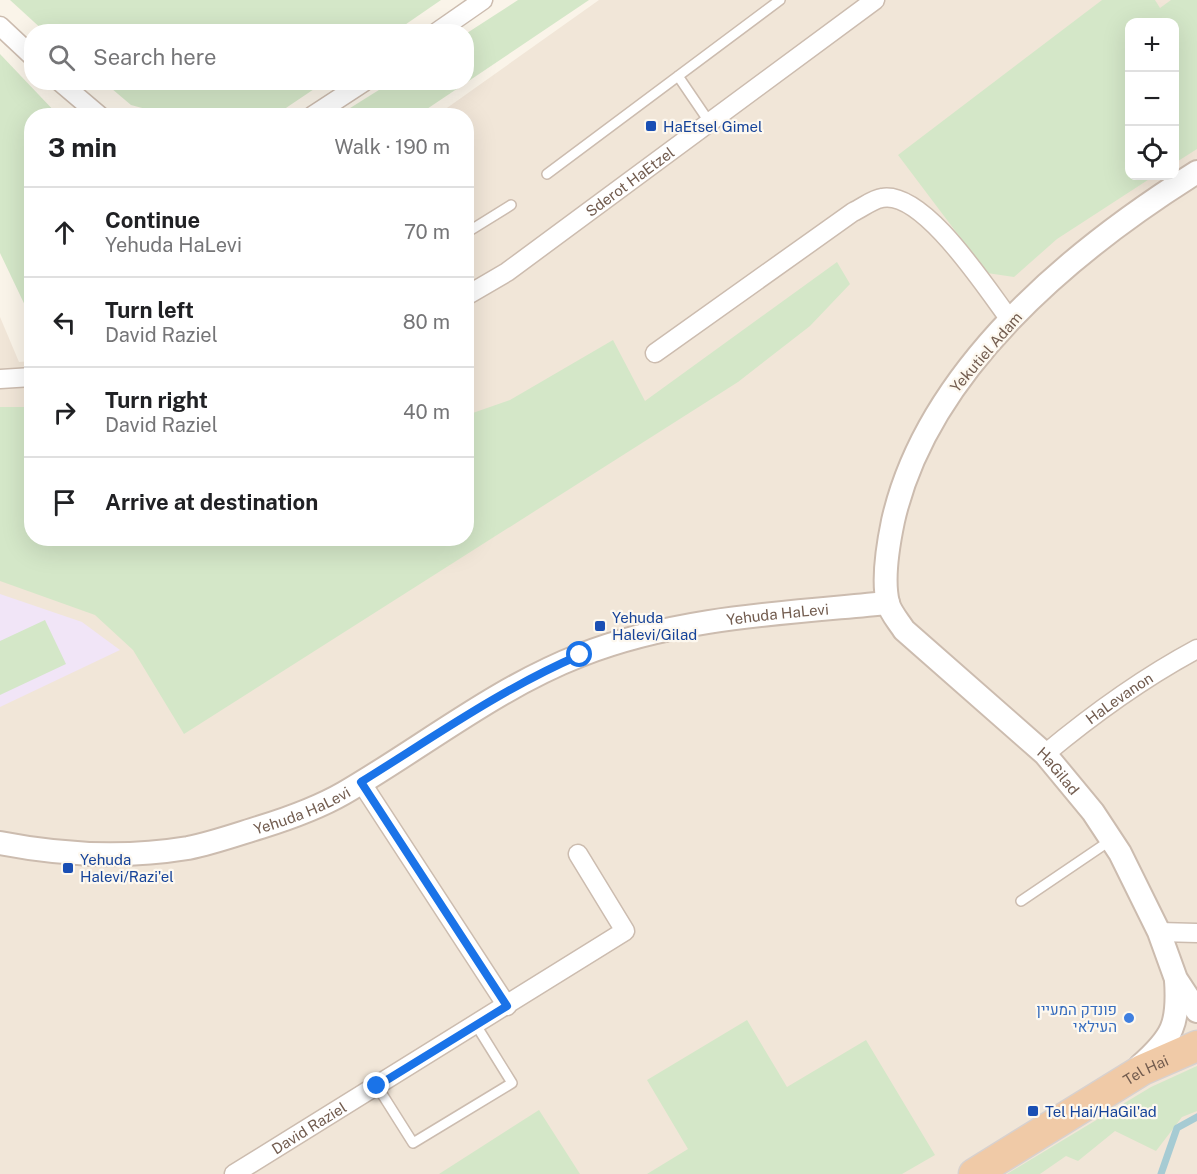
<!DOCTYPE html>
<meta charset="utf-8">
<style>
:root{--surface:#fff;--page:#f2f2f2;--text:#202124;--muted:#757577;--line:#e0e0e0}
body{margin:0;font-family:"Public Sans",Heebo,sans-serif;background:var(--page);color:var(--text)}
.controls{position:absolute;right:18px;top:18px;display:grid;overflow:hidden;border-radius:12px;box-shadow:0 6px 24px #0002}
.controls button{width:54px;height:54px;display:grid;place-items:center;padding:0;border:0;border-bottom:2px solid var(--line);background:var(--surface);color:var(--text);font:30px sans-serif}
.stop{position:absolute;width:18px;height:18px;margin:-14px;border:4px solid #1a73e8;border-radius:50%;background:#fff}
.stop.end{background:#1a73e8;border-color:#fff;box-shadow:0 2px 6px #0008}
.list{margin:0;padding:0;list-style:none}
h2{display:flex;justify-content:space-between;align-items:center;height:78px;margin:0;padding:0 24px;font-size:26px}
h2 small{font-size:20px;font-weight:400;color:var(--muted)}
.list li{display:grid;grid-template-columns:39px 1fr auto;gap:18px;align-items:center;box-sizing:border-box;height:90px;padding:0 24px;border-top:2px solid var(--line)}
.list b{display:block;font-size:22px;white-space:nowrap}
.list p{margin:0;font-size:20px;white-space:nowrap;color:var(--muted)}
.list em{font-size:20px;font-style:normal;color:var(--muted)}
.icon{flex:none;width:33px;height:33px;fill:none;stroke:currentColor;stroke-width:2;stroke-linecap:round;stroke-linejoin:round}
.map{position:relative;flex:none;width:1197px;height:1174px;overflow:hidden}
.search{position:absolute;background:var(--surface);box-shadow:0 6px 24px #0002;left:24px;top:24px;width:450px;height:66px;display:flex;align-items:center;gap:15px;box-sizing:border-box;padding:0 21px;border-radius:24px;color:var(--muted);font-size:22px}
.panel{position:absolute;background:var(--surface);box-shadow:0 6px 24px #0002;left:24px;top:108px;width:450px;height:438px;border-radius:24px}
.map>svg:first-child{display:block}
.residential{fill:#f1e6d8;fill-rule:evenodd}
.education{fill:#f1e5f7}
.green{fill:#d4e7c8}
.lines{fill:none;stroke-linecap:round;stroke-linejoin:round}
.stream{stroke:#a6cbd3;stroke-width:7}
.service-casing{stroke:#ccbcaf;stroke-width:12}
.minor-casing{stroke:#ccbcaf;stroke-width:21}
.tertiary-casing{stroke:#ccbcaf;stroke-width:26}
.trunk-casing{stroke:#d8d1ce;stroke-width:33}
.service{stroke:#fff;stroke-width:9}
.minor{stroke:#fff;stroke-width:18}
.tertiary{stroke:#fff;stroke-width:22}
.trunk{stroke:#f0caa7;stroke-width:30}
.route{stroke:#1a73e8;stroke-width:8}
.transit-dot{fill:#1a4fb4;stroke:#fdf8ef;stroke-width:2}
.shop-dot{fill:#3f7fe0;stroke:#fdf8ef;stroke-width:2}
.labels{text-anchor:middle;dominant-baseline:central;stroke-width:4.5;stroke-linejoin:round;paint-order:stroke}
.transit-label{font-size:15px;fill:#164399;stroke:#fdf8ef;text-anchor:start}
.street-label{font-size:15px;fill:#725c4f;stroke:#fdf8ef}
.shop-label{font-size:15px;fill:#366cbe;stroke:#fdf8ef;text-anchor:end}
</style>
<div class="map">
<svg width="1197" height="1174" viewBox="0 0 1197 1174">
<rect width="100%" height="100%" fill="#faf4e9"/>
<path class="residential" d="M599,0H1197V1174H0V317L19,362L31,361L32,538H466V116L437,115ZM1130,22H1174V176H1130Z"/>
<path class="education" d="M0,594L82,622L120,650L0,707Z"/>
<path class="green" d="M10,0H441L396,31L45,32Z
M518,0H589L418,115H339L390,83L466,82L467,33Z
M1102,0H1155L1160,8L1171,0H1197V149L1175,163L1174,22H1130V176H1154L1057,239L1014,277L987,273L898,155Z
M0,54L58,115L32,116L31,318L0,253Z
M105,83H323L277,114L267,116L168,115L131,105Z
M837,262L850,284L810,326L738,382L184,734L133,650L95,615L0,581V407H31L32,538H466L467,415L510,400L613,340L645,401Z
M45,620L66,664L0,695V641Z
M747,1020L787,1087L866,1040L935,1155L902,1174H647L688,1149L647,1080Z
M1197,1066V1111L1182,1117L1156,1151L1115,1131L1078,1161L1066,1156L1040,1174H1007L1151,1087Z
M539,1110L580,1174H439Z"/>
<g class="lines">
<path class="stream" d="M1161,1174L1177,1128L1197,1117"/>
<g class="service-casing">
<path id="service" d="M678,76L710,123
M547,174L780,0
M466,233L511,205
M1021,901L1111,840
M377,1086L413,1143L512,1083L476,1025"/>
</g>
<g class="minor-casing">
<g id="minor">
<path d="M0,26L32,56"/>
<path d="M437,32L483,0"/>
<path d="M60,82L100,116"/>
<path d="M312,116L364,82"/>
<path id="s1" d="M466,296L507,272L875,0"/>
<path d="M655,353L853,212C862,208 873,199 882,198C924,190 988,291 1011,321"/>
<path d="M0,379L32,377"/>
<path id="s2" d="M1045,754C1093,714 1141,679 1197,649"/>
<path d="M361,782L507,1006"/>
<path d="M1159,932L1197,933"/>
<path id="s3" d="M234,1174L625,931L578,854"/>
</g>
</g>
<g class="tertiary-casing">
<g id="tertiary">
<path id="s4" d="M1197,172C1071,251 927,370 893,521C888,545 882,579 888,603C890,612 899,622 904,630L1045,754L1093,812L1120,853L1159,932L1176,979L1197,1011"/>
<path id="s5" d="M0,843C61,855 127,858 188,848C213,843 238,834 261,827C290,818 318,808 344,793C423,747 496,688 581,655C678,617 785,613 888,603"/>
<path d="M1140,1066C1173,1037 1179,1024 1176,980"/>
</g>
</g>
<g class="trunk-casing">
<g id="trunk">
<path id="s6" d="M974,1174L1142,1070L1197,1046"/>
</g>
</g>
<use href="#service" class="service"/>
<use href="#minor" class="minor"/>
<use href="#tertiary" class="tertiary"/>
<use href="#trunk" class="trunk"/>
</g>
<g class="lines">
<path class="route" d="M377,1086L507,1006L361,782C432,738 503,688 580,655"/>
</g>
<g class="transit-dot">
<rect x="645" y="120" width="12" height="12" rx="3"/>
<rect x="594" y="620" width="12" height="12" rx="3"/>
<rect x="62" y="862" width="12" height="12" rx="3"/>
<rect x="1027" y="1105" width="12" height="12" rx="3"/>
</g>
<circle class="shop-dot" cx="1129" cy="1018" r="6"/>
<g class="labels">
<g class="transit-label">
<text x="663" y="126">HaEtsel Gimel</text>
<text x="612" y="617">Yehuda<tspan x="612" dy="17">Halevi/Gilad</tspan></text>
<text x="80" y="859">Yehuda<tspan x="80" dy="17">Halevi/Razi'el</tspan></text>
<text x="1045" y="1111">Tel Hai/HaGil'ad</text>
</g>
<g class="street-label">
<text stroke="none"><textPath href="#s1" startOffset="200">Sderot HaEtzel</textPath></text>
<text transform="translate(986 352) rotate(-49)">Yekutiel Adam</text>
<text stroke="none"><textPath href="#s5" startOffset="831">Yehuda HaLevi</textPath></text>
<text stroke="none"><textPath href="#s2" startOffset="93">HaLevanon</textPath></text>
<text stroke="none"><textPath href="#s4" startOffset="798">HaGilad</textPath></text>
<text stroke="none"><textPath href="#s5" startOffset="309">Yehuda HaLevi</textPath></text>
<text stroke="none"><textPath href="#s6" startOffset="201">Tel Hai</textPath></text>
<text stroke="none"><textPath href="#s3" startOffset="88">David Raziel</textPath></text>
</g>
<g class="shop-label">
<text x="1117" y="1009">פונדק המעיין<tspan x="1117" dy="17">העילאי</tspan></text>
</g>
</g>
</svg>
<div class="controls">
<button>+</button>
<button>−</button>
<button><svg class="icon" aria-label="locate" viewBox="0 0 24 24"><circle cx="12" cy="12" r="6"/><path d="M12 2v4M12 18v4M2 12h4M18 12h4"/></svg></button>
</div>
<div class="stop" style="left:580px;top:655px"></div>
<div class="stop end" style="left:377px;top:1086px"></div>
<div class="search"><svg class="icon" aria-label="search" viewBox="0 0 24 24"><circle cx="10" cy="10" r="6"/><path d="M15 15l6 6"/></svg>Search here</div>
<section class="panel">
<h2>3 min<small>Walk · 190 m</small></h2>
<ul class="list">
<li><svg class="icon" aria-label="ahead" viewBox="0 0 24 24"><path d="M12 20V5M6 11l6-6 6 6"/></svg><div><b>Continue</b><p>Yehuda HaLevi</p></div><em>70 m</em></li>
<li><svg class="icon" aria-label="left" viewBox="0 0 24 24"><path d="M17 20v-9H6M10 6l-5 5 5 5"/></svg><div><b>Turn left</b><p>David Raziel</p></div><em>80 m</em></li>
<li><svg class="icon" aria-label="right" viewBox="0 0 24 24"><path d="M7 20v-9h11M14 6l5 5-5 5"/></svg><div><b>Turn right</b><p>David Raziel</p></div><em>40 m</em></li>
<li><svg class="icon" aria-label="arrive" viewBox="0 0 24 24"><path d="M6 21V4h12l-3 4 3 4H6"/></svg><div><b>Arrive at destination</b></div></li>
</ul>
</section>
</div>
